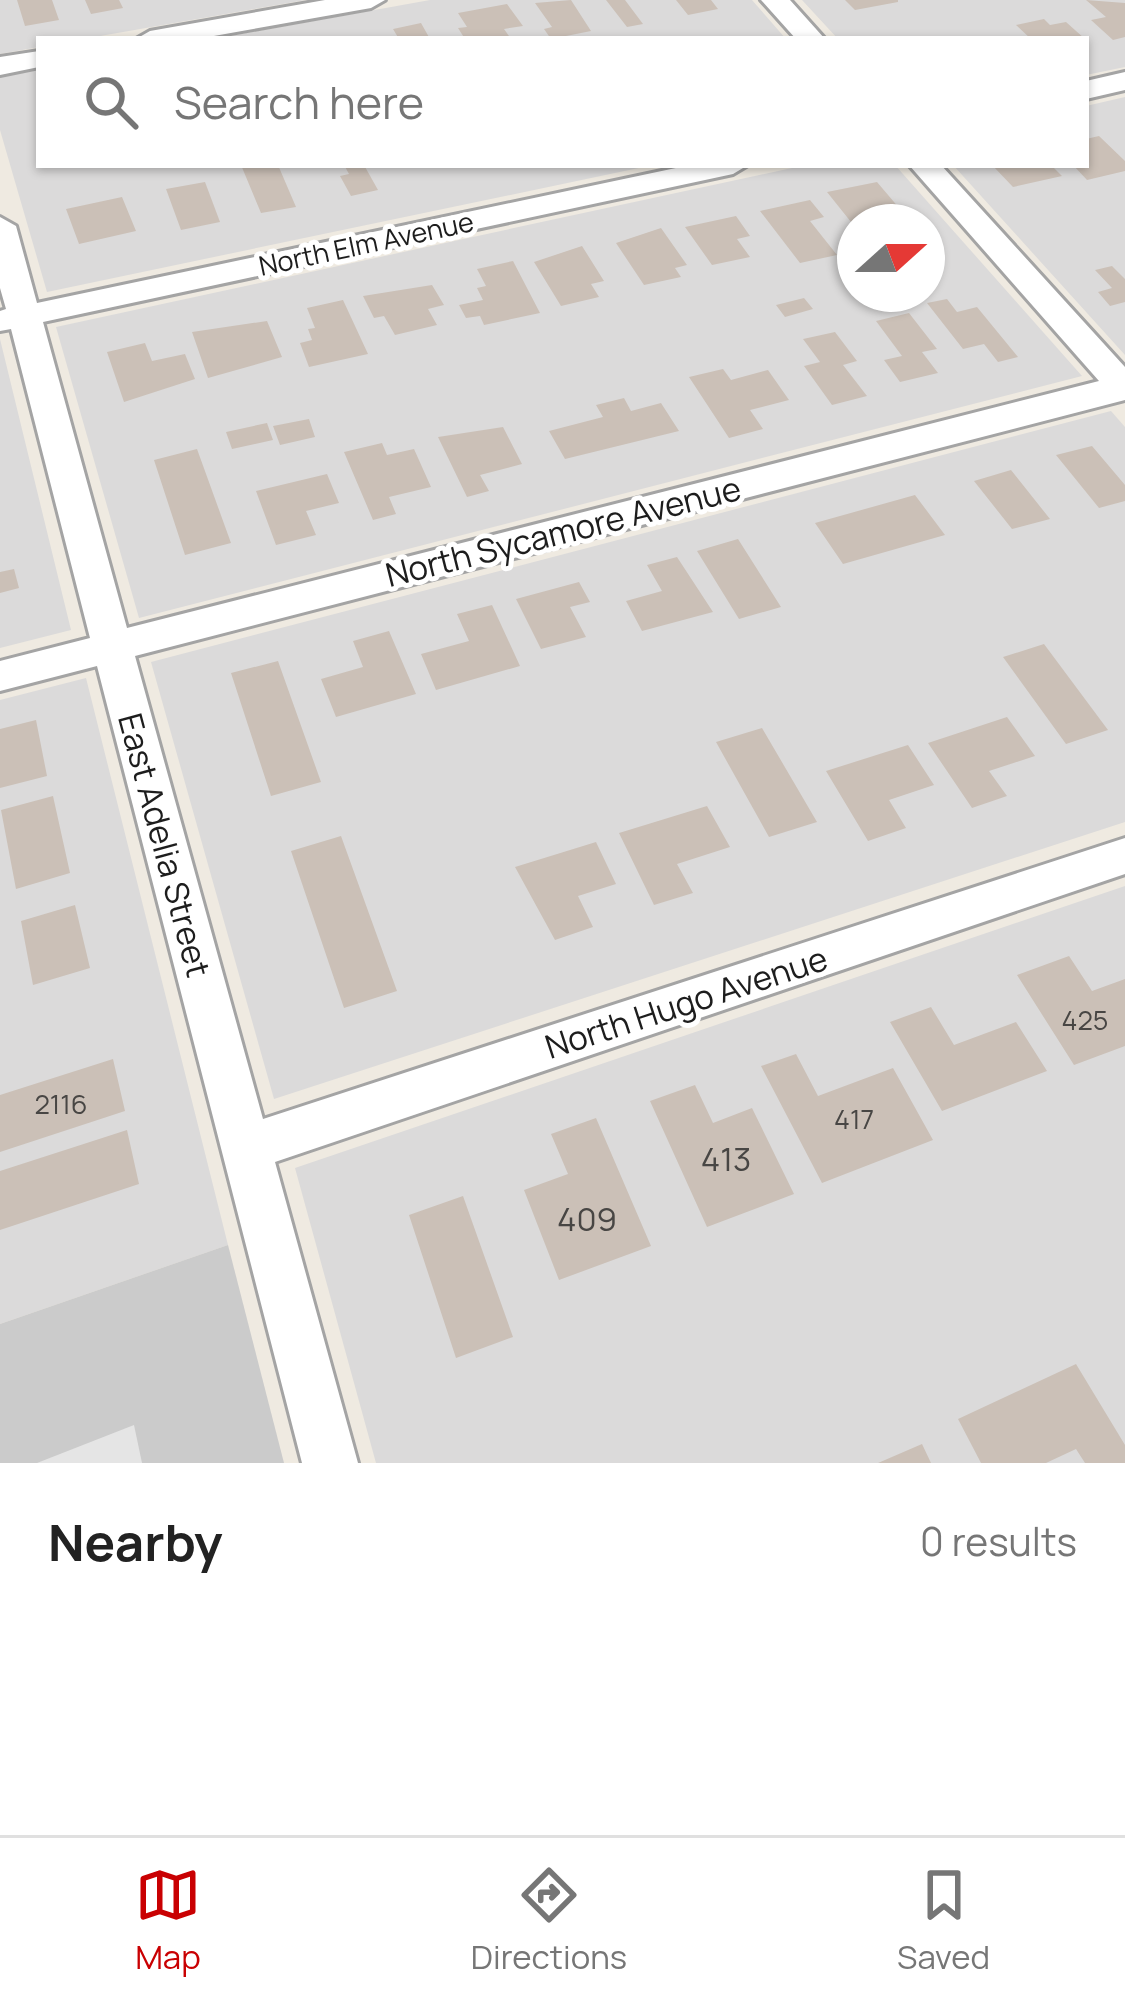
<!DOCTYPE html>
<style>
:root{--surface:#fff;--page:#f2f2f2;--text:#222;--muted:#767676;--line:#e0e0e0;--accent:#c90002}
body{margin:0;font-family:Manrope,sans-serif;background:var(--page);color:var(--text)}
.compass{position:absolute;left:837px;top:204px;width:108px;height:108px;border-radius:50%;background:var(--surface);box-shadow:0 3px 9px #0004;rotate:69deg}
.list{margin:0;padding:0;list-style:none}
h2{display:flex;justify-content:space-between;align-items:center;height:156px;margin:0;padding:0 48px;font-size:51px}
h2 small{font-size:39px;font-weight:400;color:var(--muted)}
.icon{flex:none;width:66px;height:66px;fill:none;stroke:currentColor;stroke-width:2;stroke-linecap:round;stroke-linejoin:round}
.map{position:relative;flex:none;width:1125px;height:1463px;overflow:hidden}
.search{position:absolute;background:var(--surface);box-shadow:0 3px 9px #0004;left:36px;right:36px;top:36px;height:132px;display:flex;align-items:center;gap:30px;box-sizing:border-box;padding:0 42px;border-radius:0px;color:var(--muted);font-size:45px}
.sheet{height:372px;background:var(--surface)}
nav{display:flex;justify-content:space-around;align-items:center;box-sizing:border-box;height:168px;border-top:3px solid var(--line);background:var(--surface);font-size:33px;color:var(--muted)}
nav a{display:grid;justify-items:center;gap:6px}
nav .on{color:var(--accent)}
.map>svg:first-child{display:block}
.residential{fill:#dbdada;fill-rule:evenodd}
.religious{fill:#cbcbcb}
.parking{fill:#e5e5e5}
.building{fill:#cbc0b7}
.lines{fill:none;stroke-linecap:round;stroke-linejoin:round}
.street-casing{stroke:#a4a4a4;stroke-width:6}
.street{fill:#fff;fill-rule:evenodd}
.labels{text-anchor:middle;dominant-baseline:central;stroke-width:10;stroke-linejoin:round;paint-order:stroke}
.far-street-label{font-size:27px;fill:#1d1d1d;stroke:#fff}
.number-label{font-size:27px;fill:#484644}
.street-label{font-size:33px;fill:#1d1d1d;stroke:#fff}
.near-number-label{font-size:33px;fill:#484644}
</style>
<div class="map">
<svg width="1125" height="1463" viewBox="0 0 1125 1463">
<rect width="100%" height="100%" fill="#efeae1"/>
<path class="residential" d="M0,0H306L83,39H39V47L0,54Z
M430,0H752L786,39H213Z
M802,0H1125V67L1086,75V39H838Z
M39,70V165H653L47,292L0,130V77Z
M1125,97V355L953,165H1086V106Z
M806,165H895L1082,376L139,618L56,327ZM855,222H927V294H855Z
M0,339L71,630L0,648Z
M1111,411L1125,427V822L274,1099L151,662Z
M86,678L228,1245L0,1324V700Z
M1125,886V1463H376L295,1168Z"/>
<path class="religious" d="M228,1245L284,1463H0V1324Z"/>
<path class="parking" d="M134,1425L142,1463H37Z"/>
<path class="building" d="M17,0H52L59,20L25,26Z
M85,0H119L123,8L91,14Z
M571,0L591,31L551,39L544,29L552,27L535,3Z
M606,0H625L643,24L627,27Z
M676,0H711L718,9L688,15Z
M845,0H898V2L855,10Z
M1086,0L1125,3V37L1113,40L1091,20L1106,17Z
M507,4L523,26L504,29L511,39H465L458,28L467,27L458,13Z
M1044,19L1050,25L1066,22L1085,39H1031L1016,25Z
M421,23L430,39H399L393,29Z
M1099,136L1125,161V171L1087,180L1073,165H1086V139Z
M241,165H278L296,207L261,213Z
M344,165H364L378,190L351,196L340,176L349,174Z
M992,165H1051L1062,176L1013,187Z
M205,182L220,222L181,230L166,189Z
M877,182L911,222H855V227L827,192Z
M122,197L136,231L79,244L66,209Z
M810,200L824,217L810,221L837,255L800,263L760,211Z
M736,216L750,236L737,239L750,257L712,265L685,227Z
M661,228L687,265L675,268L681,277L644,285L616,243Z
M582,246L604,281L591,284L599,297L561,306L534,262Z
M513,261L540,313L484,325L480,316L466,318L459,305L483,300L477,288L486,286L477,269Z
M1112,266L1125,279V302L1110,306L1098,292L1112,288L1095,270Z
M432,285L444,305L428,309L437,325L395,335L384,316L374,318L363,296Z
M804,298L813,309L785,317L776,305Z
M947,299L957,312L977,307L1018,357L998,362L984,344L963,349L927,303Z
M343,300L368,354L309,367L300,343L312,340L308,329L315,328L307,308Z
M909,313L937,349L922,352L938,373L900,382L884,360L902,356L876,321Z
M267,321L282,357L208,378L192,332Z
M835,332L857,361L843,365L867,396L832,405L804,366L820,362L803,339Z
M145,343L152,361L185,354L195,379L124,402L107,352Z
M723,369L731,380L768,370L789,400L750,410L763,429L729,438L689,377Z
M624,398L631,411L661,403L679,431L565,459L549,431L603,417L596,405Z
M309,419L315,437L280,445L273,426Z
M267,423L273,440L232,449L226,432Z
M503,427L522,464L480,475L489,491L467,497L438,437Z
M382,443L387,455L414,449L431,487L389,497L396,514L373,520L344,452Z
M1092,446L1125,485V501L1099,508L1056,455Z
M197,449L231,543L185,555L154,460Z
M1011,470L1050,519L1012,529L974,481Z
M327,474L339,503L306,511L316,535L276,545L256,491Z
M915,495L945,535L843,564L815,523Z
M738,539L781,607L739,619L697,551Z
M677,557L713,612L642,631L626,601L662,591L647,565Z
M14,569L19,588L0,593V572Z
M579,582L590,602L570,607L586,637L541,649L516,599Z
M492,605L520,666L436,690L421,654L469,641L457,614Z
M389,631L416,694L336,717L321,679L363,667L353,641Z
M1044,644L1108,730L1066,744L1003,657Z
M278,661L321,782L271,796L231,673Z
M1007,717L1035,756L989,771L1007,796L972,808L928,743Z
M36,720L47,776L0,788V729Z
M762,728L817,822L769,837L716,742Z
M908,745L934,785L889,800L906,828L868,841L826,771Z
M53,796L70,873L16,889L1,810Z
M707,806L730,847L677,864L693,893L654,905L619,833Z
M341,836L397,991L344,1008L291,851Z
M596,842L616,884L578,896L593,927L555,940L515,867Z
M75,905L90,968L33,985L21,921Z
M1069,956L1092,991L1125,979V1046L1074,1065L1017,975Z
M931,1007L954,1045L1016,1022L1047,1071L942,1111L890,1022Z
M796,1054L818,1096L893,1068L933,1140L822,1183L761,1066Z
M113,1059L125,1111L0,1152V1095Z
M695,1085L713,1123L752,1108L794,1194L707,1227L650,1101Z
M596,1118L651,1246L559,1280L524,1190L568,1174L551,1134Z
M127,1130L139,1184L0,1230V1171Z
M463,1196L513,1337L456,1358L409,1215Z
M1076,1364L1125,1445V1463H1085L1076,1449L1046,1463H981L958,1419Z
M922,1444L931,1463H878Z"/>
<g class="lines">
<g class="street-casing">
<path id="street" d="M325,0H385L371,8L197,39H136L150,31Z
M761,0H790L825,39H796Z
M39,51V67L0,75V57Z
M1125,72V90L1086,99V81Z
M690,165H748L733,174L43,322L127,628L1099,381L909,165H941L1125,367V400L135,656L263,1119L1125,838V874L275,1162L358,1463H302L97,666L0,691V661L90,638L11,329L0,331V311L6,309L0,288V217L16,226L37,303Z"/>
</g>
<use href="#street" class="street"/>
</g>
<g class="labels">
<g class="far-street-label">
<text transform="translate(366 243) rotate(-12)">North Elm Avenue</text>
</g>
<g class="number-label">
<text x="1085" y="1019">425</text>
<text x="61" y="1103">2116</text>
<text x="854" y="1118">417</text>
</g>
<g class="street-label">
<text transform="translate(563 531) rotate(-14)">North Sycamore Avenue</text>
<text transform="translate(165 845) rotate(75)">East Adelia Street</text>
<text transform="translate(686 1002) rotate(-18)">North Hugo Avenue</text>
</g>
<g class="near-number-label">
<text x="726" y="1158">413</text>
<text x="587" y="1218">409</text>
</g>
</g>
</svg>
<svg class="compass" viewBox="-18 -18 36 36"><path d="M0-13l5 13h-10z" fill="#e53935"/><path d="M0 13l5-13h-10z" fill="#767676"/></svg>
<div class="search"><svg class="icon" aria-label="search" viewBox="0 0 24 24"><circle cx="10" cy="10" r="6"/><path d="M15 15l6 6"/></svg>Search here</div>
</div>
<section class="sheet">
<h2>Nearby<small>0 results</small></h2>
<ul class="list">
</ul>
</section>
<nav>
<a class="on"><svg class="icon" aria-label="map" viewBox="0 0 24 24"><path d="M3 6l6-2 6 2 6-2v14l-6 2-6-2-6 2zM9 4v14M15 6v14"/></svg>Map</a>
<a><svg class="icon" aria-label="directions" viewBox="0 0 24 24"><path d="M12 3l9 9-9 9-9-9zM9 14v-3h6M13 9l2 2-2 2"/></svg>Directions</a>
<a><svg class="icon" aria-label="saved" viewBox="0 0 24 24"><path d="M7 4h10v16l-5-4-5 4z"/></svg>Saved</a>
</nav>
